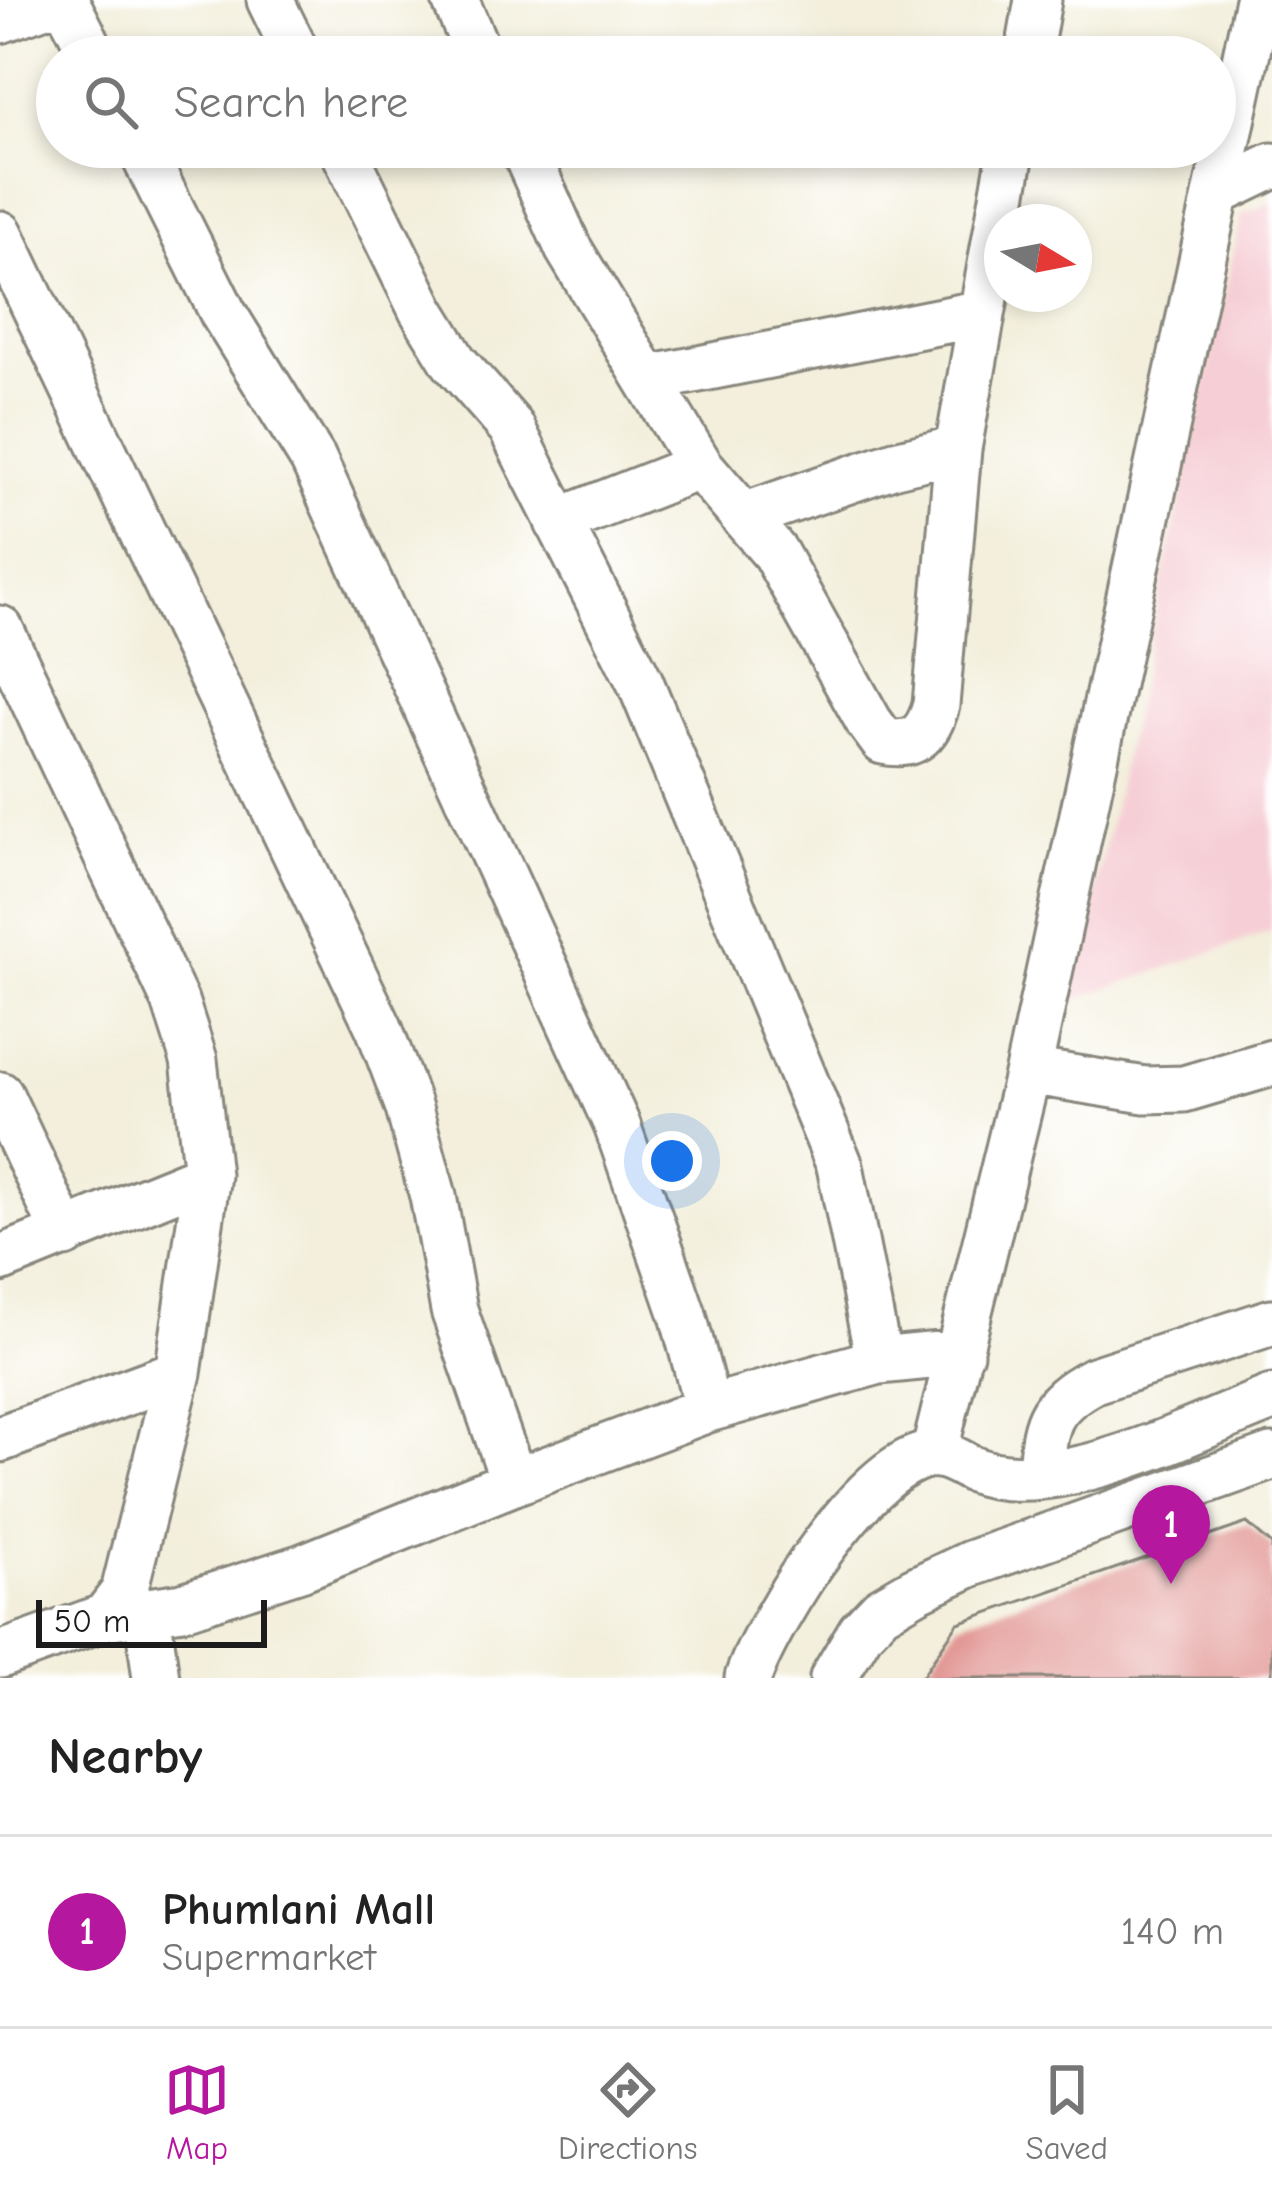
<!DOCTYPE html>
<style>
:root{--surface:#fff;--page:#f2f2f2;--text:#222;--muted:#767676;--line:#e0e0e0;--accent:#b5179e}
body{margin:0;font-family:"Comic Neue",sans-serif;background:var(--page);color:var(--text)}
.compass{position:absolute;left:984px;top:204px;width:108px;height:108px;border-radius:50%;background:var(--surface);box-shadow:0 6px 18px #0003;rotate:100deg}
.scale{position:absolute;left:36px;bottom:30px;width:231px;box-sizing:border-box;padding-left:12px;border:6px solid #1c1c1c;border-top:0;font-size:33px;line-height:42px;white-space:nowrap;color:#1c1c1c;-webkit-text-stroke:9px #fff;paint-order:stroke}
.you{position:absolute;left:672px;top:1161px;width:42px;height:42px;margin:-30px;border:9px solid #fff;border-radius:50%;background:#1a73e8;box-shadow:0 0 0 18px #1a73e833}
.badge{display:grid;place-items:center;width:78px;height:78px;border-radius:50%;background:var(--accent);color:#fff;font-size:39px;font-weight:700}
.pin{position:absolute;translate:-50% -99px;filter:drop-shadow(0 3px 6px #0008)}
.pin::after{content:'';position:absolute;top:63px;width:42px;height:36px;background:inherit;clip-path:polygon(0 0,100% 0,50% 100%)}
.list{margin:0;padding:0;list-style:none}
h2{display:flex;justify-content:space-between;align-items:center;height:156px;margin:0;padding:0 48px;font-size:51px}
h2 small{font-size:39px;font-weight:400;color:var(--muted)}
.list li{display:grid;grid-template-columns:78px 1fr auto;gap:36px;align-items:center;box-sizing:border-box;height:192px;padding:0 48px;border-top:3px solid var(--line)}
.list b{display:block;font-size:45px;white-space:nowrap}
.list p{margin:0;font-size:39px;white-space:nowrap;color:var(--muted)}
.list em{font-size:39px;font-style:normal;color:var(--muted)}
.icon{flex:none;width:66px;height:66px;fill:none;stroke:currentColor;stroke-width:2;stroke-linecap:round;stroke-linejoin:round}
.map{position:relative;flex:none;width:1272px;height:1678px;overflow:hidden}
.search{position:absolute;background:var(--surface);box-shadow:0 6px 18px #0003;left:36px;right:36px;top:36px;height:132px;display:flex;align-items:center;gap:30px;box-sizing:border-box;padding:0 42px;border-radius:66px;color:var(--muted);font-size:45px}
.sheet{height:348px;background:var(--surface)}
nav{display:flex;justify-content:space-around;align-items:center;box-sizing:border-box;height:168px;border-top:3px solid var(--line);background:var(--surface);font-size:33px;color:var(--muted)}
nav a{display:grid;justify-items:center;gap:6px}
nav .on{color:var(--accent)}
.map>svg:first-child{display:block}
.built{fill:#f6cfd6}
.building{fill:#e29895}
.lines{fill:none;stroke-linecap:round;stroke-linejoin:round}
.minor-casing{stroke:#88867c;stroke-width:51}
.minor{stroke:#fff;stroke-width:45}
</style>
<div class="map">
<svg width="1272" height="1678" viewBox="0 0 1272 1678">
<rect width="100%" height="100%" fill="#fff"/>
<filter id="ink" filterUnits="userSpaceOnUse"><feTurbulence type="fractalNoise" baseFrequency=".00833" numOctaves="2"/><feDisplacementMap in="SourceGraphic" scale="24" xChannelSelector="R" yChannelSelector="G"/><feConvolveMatrix kernelMatrix="1 2 1 2 8 2 1 2 1" color-interpolation-filters="sRGB"/></filter>
<filter id="wash" filterUnits="userSpaceOnUse"><feTurbulence type="fractalNoise" baseFrequency=".004" numOctaves="4" result="noise"/><feDisplacementMap in="SourceGraphic" scale="48" xChannelSelector="R" yChannelSelector="G"/><feGaussianBlur stdDeviation="2.7" result="paint"/><feColorMatrix in="noise" values="0 0 0 0 0 0 0 0 0 0 0 0 0 0 0 0 0 1.4 0 .05"/><feComposite in="paint" operator="in"/></filter>
<g filter="url(#wash)">
<rect width="100%" height="100%" fill="#f3efdc"/>
<path class="built" d="M1272,203V931L1071,1001L1242,214Z"/>
<g id="blocks">
<path class="building" d="M1247,1523L1272,1545V1678H921L958,1623Z"/>
</g>
</g>
<g filter="url(#ink)">
<use href="#blocks" fill-opacity="0" stroke="#88867c" stroke-width="3"/>
<g class="lines">
<g class="minor-casing">
<path id="minor" d="M65,0L94,57
M270,0L298,57
M455,0L480,57
M0,20L56,0
M1028,57L1038,0
M140,147L223,313L313,459L617,1125L683,1315L708,1409
M342,147L422,310L454,362L511,427L640,682L840,1166L879,1361
M523,147L568,248L700,466L775,553L869,722L883,741C915,748 928,734 936,705L958,449L1012,147
M1218,192L1272,166
M0,234L379,1028L408,1105L433,1196L454,1310L514,1482
M648,379L982,313
M744,516L895,464L958,449
M558,522L700,466
M0,629L175,1001L194,1060L207,1175L178,1373L124,1592L105,1617
M1028,1071L1145,1090L1184,1089L1272,1063
M0,1095L65,1234
M0,1259L207,1175
M0,1439L178,1373
M934,1454L1028,1071L1258,0
M1041,1475C1044,1425 1046,1405 1094,1380L1272,1322
M147,1611L156,1678
M0,1655L105,1617L183,1606L303,1567L514,1482L708,1409L879,1361L960,1353
M748,1678C766,1623 873,1448 938,1455C951,1456 961,1464 972,1469C1003,1482 1040,1478 1072,1471C1140,1457 1207,1423 1272,1398
M833,1678L861,1631L881,1610L915,1590L970,1564L1272,1457"/>
</g>
<use href="#minor" class="minor"/>
</g>
</g>
</svg>
<svg class="compass" viewBox="-18 -18 36 36"><path d="M0-13l5 13h-10z" fill="#e53935"/><path d="M0 13l5-13h-10z" fill="#767676"/></svg>
<div class="scale">50 m</div>
<div class="you"></div>
<div class="pin badge" style="left:1171px;top:1584px">1</div>
<div class="search"><svg class="icon" aria-label="search" viewBox="0 0 24 24"><circle cx="10" cy="10" r="6"/><path d="M15 15l6 6"/></svg>Search here</div>
</div>
<section class="sheet">
<h2>Nearby<small></small></h2>
<ul class="list">
<li><span class="badge">1</span><div><b>Phumlani Mall</b><p>Supermarket</p></div><em>140 m</em></li>
</ul>
</section>
<nav>
<a class="on"><svg class="icon" aria-label="map" viewBox="0 0 24 24"><path d="M3 6l6-2 6 2 6-2v14l-6 2-6-2-6 2zM9 4v14M15 6v14"/></svg>Map</a>
<a><svg class="icon" aria-label="directions" viewBox="0 0 24 24"><path d="M12 3l9 9-9 9-9-9zM9 14v-3h6M13 9l2 2-2 2"/></svg>Directions</a>
<a><svg class="icon" aria-label="saved" viewBox="0 0 24 24"><path d="M7 4h10v16l-5-4-5 4z"/></svg>Saved</a>
</nav>
